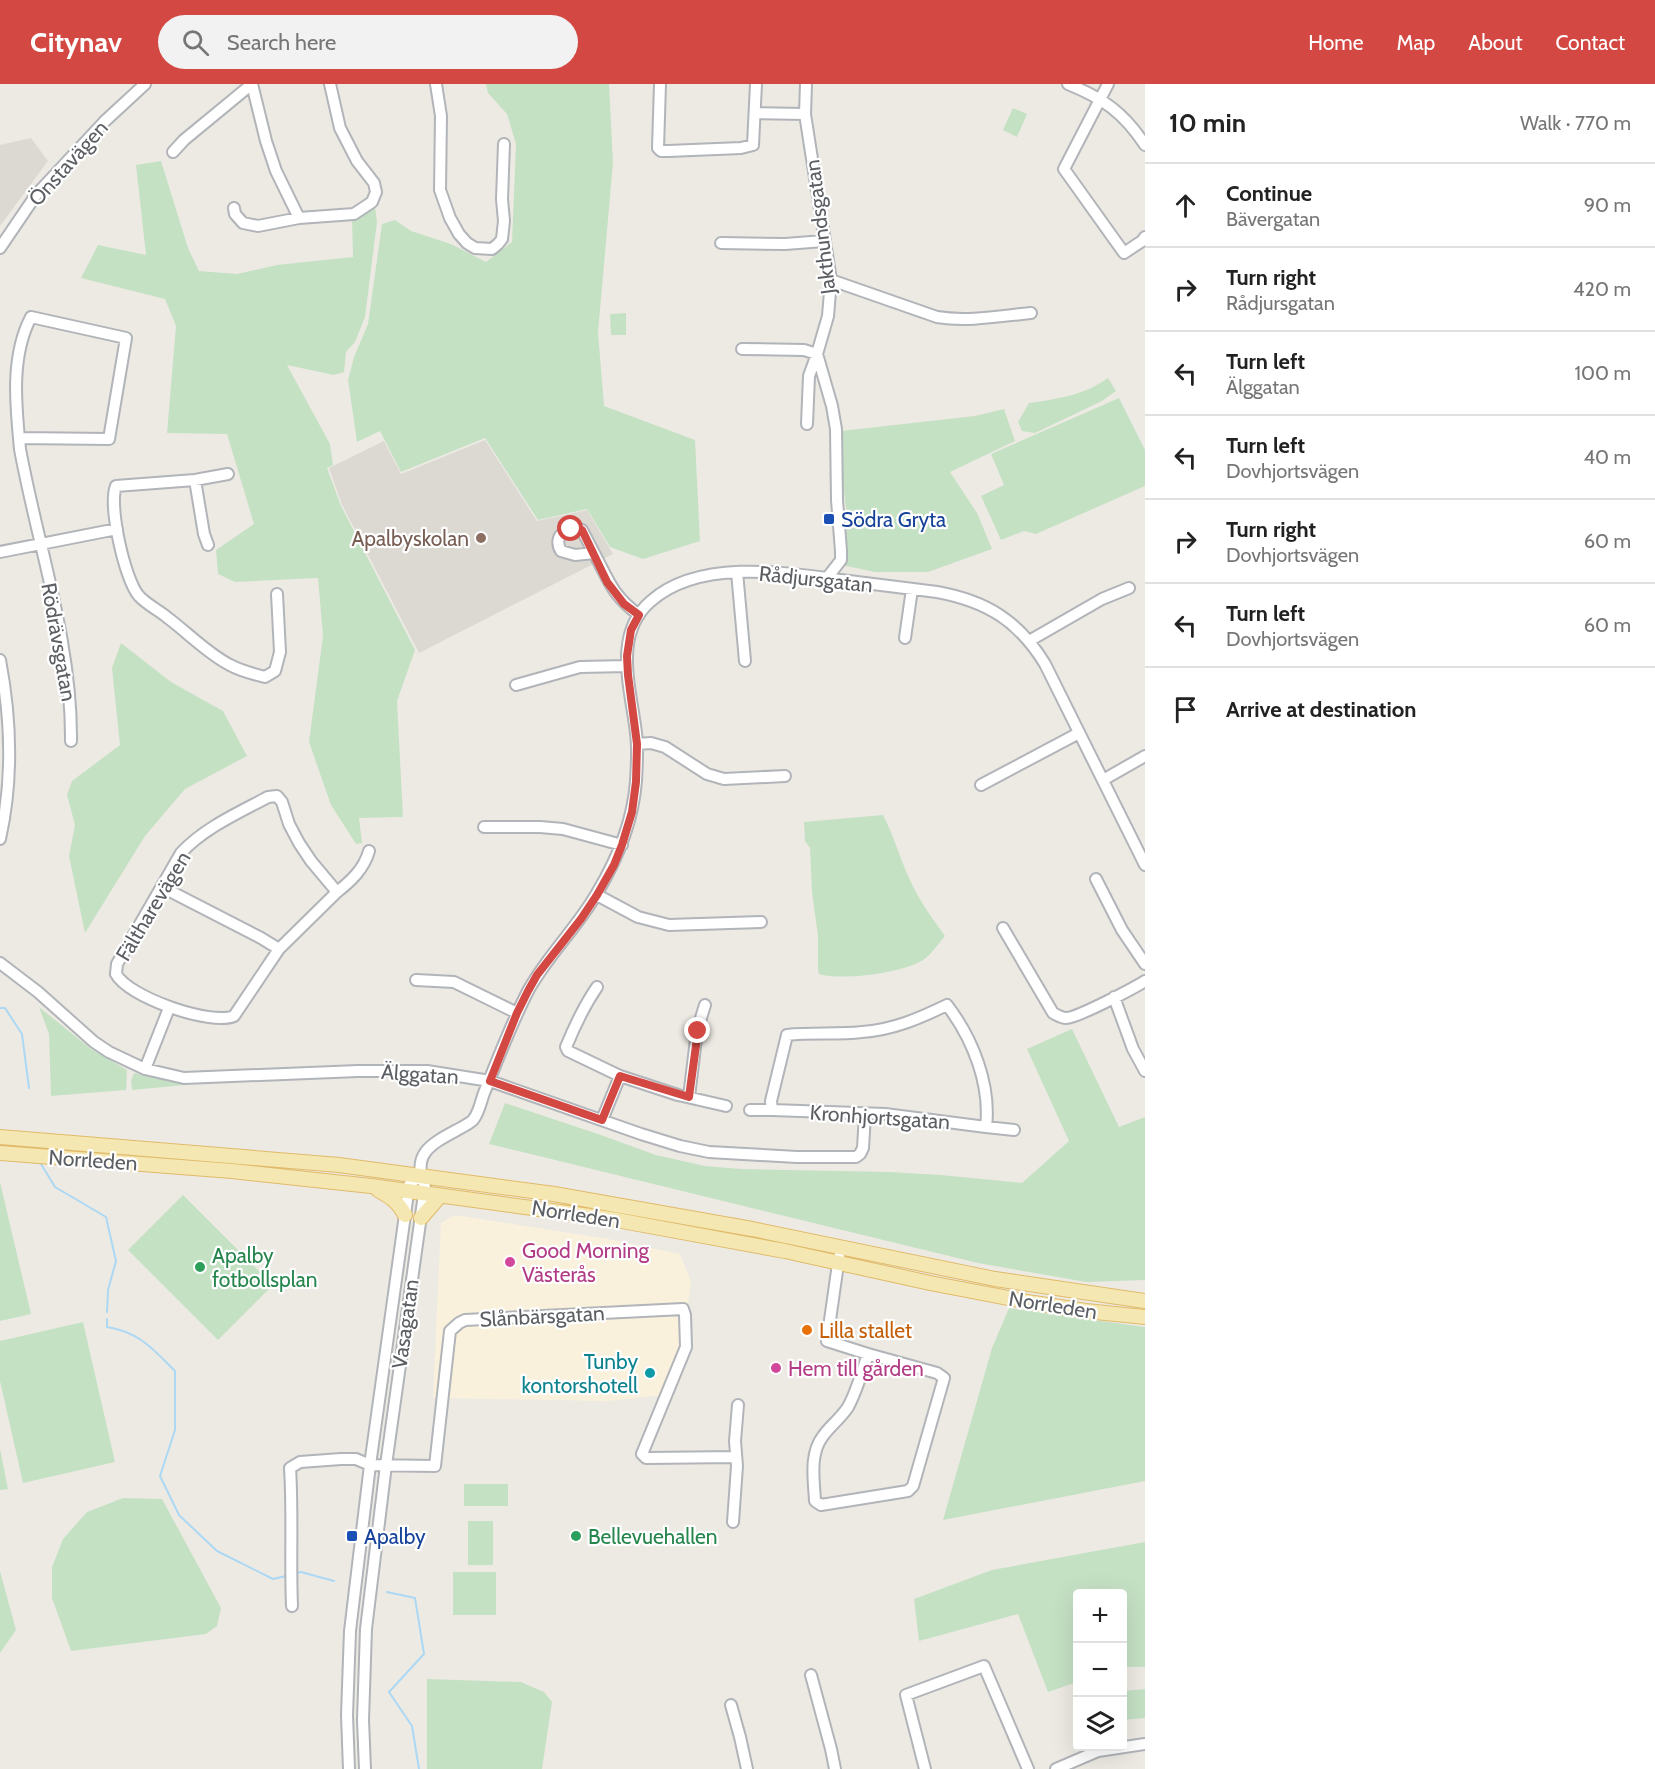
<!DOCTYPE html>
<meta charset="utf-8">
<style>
:root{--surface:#fff;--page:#f2f2f2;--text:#222;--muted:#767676;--line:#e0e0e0;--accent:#d44843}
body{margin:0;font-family:Cabin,sans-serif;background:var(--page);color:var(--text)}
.controls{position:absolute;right:18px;bottom:18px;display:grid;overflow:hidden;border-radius:6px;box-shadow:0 6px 24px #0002}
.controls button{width:54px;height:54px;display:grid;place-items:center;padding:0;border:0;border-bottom:2px solid var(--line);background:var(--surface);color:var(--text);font:30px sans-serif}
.stop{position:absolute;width:18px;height:18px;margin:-14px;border:4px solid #d44843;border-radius:50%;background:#fff}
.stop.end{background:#d44843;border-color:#fff;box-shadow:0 2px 6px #0008}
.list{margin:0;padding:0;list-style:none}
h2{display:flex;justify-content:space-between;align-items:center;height:78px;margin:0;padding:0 24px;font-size:26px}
h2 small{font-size:20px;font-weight:400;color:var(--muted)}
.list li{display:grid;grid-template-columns:39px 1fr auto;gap:18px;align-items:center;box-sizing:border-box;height:84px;padding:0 24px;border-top:2px solid var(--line)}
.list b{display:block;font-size:22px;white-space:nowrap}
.list p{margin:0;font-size:20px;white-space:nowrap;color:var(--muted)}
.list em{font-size:20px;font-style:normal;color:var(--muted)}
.icon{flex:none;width:33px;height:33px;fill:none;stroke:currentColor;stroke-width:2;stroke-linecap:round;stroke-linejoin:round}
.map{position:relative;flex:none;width:1145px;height:1685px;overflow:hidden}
header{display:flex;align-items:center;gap:36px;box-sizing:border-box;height:84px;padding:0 30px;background:var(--accent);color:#fff}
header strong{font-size:28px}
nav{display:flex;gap:33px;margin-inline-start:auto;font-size:21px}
.search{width:420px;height:54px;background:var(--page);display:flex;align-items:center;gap:15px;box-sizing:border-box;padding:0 21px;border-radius:33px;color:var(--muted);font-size:22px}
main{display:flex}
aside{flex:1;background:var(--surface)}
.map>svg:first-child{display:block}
.commercial{fill:#faf1dc}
.education{fill:#dcd9d3}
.green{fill:#c5e1c4}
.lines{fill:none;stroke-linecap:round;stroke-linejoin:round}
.stream{stroke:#acd8f4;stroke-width:2}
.minor-casing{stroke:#b1b4b8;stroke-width:14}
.major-casing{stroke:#e0ba6a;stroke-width:16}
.minor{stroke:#fff;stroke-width:10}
.major{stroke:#f5e7b1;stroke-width:14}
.route{stroke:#d44843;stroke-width:8}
.transit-dot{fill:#1a4fb4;stroke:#fff;stroke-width:2}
.education-dot{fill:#8d6e63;stroke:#fff;stroke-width:2}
.hotel-dot{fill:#d1479c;stroke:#fff;stroke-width:2}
.leisure-dot{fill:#2e9e5b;stroke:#fff;stroke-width:2}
.food-dot{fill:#e8710a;stroke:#fff;stroke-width:2}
.culture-dot{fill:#0f9aa8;stroke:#fff;stroke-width:2}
.labels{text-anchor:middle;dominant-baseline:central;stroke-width:4.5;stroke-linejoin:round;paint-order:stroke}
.street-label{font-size:21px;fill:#5c5f63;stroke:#fff}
.transit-label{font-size:21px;fill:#164399;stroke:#fff;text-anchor:start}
.education-label{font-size:21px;fill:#785e54;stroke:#fff;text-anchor:end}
.hotel-label{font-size:21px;fill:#b23c85;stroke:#fff;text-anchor:start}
.leisure-label{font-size:21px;fill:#27864d;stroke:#fff;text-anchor:start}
.food-label{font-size:21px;fill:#c56008;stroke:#fff;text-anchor:start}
.culture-label{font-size:21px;fill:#0d838f;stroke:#fff;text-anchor:end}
</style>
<header>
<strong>Citynav</strong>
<div class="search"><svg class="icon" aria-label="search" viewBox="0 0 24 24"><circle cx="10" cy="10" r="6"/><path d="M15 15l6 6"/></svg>Search here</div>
<nav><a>Home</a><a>Map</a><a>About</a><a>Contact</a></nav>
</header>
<main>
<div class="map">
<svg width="1145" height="1685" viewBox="0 0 1145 1685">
<rect width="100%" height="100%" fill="#edeae4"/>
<path class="commercial" d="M455,1131L608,1155L680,1170L691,1198L682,1263L663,1311L608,1317L433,1314L441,1139Z"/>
<path class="education" d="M31,54L48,77L0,142V61Z
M485,356L537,437L587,426L613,470L419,569L342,421L329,384L384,357L401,390Z"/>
<path class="green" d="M486,0H609L613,79L598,248L604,322L695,356L700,457L643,475L610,463L587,425L538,436L485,354L401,388L380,347L357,358L348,296L354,273L368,240L382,140L395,136L411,147L451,160L486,178L512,158L516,60L507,30L488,9Z
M1013,24L1027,30L1017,53L1003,46Z
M161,77L188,164L199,187L237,190L277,181L353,173L352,134L375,123L377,138L365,233L355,258L346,268L344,288L334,291L287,281L330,360L333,381L327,384L341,422L415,566L397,617L403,733L359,734L362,759L356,760L331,721L309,658L323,552L318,494L235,498L218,490L216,466L254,440L227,350L167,349L176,242L165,215L81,194L98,161L146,171L136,81Z
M626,229V251H611L610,230Z
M1108,294L1116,307L1102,317L1035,349L1022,347L1018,338L1029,319C1057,315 1085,311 1108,294Z
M1119,314L1145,366V402L1036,450L1024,447L1001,456L981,412L1004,401L991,370Z
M1004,325L1015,357L950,388L977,429L992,465L928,488H875L846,482V424L841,382V347L975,332Z
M121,559L171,598L223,627L247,672L185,705L145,752L85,849L69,772L75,741L67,711L72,697L120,661L112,584Z
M883,731C894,752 900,775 910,796C919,816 932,834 945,852C939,859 931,871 923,876C902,889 843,897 819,890L818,886V852L812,808L810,764L805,757L804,738Z
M39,923L91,965L127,986L126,1006L51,1012L49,950Z
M1072,945L1119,1043L1145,1033V1196L1086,1198L978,1179L489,1060L505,1019L598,1050L656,1071L705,1082L741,1085L890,1088L941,1091L1022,1099L1069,1057L1027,965Z
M134,989L185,1001L132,1006L131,997Z
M0,1098L31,1230L0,1237Z
M183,1111L273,1201L218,1256L128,1166Z
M1009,1224L1145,1243V1397L943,1436L992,1264Z
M83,1238L115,1378L23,1399L0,1297V1257Z
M0,1365L8,1405L0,1406Z
M464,1400H508V1422H464Z
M123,1414L162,1415L221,1524L217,1542L206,1550L71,1567L52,1514V1483L63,1455L87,1428Z
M468,1437H493V1481H468Z
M1145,1458V1583H1123L1122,1510H1078L1077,1598L1048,1608L1018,1530L919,1557L914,1515L992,1486Z
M0,1487L16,1546L0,1569Z
M453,1488H496V1531H453Z
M427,1595L521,1598L544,1608L552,1618L542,1685H427Z
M1145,1605V1634L1123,1636V1607Z"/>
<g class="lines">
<path class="stream" d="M0,924H5L22,950L29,1004
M41,1080L55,1103L106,1133L116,1177L108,1206L107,1228
M107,1235V1243C139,1248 153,1265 175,1287V1346L160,1392L179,1431L217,1467L273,1495L286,1492
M296,1489L301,1488L334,1497
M387,1508L415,1514L424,1570L389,1608L412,1642L419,1685"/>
<g class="minor-casing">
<path id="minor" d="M252,0L266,57L276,87L299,134
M436,0L441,32L440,106L450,134L459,150L467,159L475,164L492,165L498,160L502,155L504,137L502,115L504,60
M660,0L658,64L661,67H668L741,64L753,61L756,0
M806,0L805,30L831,196L828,232L817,270L832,322L836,345L837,416L841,467V476L827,494
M1068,0C1103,14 1124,29 1145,61
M1108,0L1064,85L1124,169L1142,157L1145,153
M755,29L805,30
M173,68L184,56L252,0
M234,124L235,130L243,139L258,142L299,134L354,130L372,118L376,108L374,99L357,77L340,44L330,0
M721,159L785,160L824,157
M0,164L36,111L105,37L145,0
M831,196L937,233C968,238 1000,232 1031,229
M742,265L804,266L817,270L809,292L807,340
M19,354L109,355L126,254L31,233C10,273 16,323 20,365C38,463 72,558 71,657
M228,390L195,396L116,402C108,421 125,497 139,512C147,521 159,526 168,534C188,549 208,570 230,581C241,587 253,590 265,593L275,587L280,568L277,510
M195,396L204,450L208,461
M0,468L117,445
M594,469L582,446C567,442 552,452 561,467L575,471L594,469C609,497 612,511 639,531
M737,488L745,577
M905,554L912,505
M1029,557L1102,515L1129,504
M0,576C11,634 13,697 0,755
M516,601L580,583L627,582
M637,660L651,659L665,663L707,690L724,695L785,692
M1103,696L1145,672
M981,701L1079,649
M277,712L282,718L289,740L299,759L311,777L337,808L279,865L234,932C211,942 128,913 116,890L117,880L181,769C204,744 238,729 268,713Z
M484,743H540L563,745L622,761
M1096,795L1122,846L1145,880
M162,803L261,854L279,865
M337,808C351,797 364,785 369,767
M597,811L638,833L669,841L761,838
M1003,844L1053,929C1057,931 1061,934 1066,934C1077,934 1134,904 1145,897
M0,879L38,908L94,958L109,968L145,985L184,994L358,987H427L490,997L641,1050L680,1062L709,1068L797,1073H856L860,1070L863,1064L865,1030
M416,896L454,898L517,929
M597,903C584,922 575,941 566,963L568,967L620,992L678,1011L726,1022
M1114,913L1133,965L1145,987
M947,921C973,955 991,1001 986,1043L885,1030L772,1026L771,1017L787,951C812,948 837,951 862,948C893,946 920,934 947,921Z
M145,985L169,924
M689,1013L697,947L705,921
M750,1026H772
M602,1036L620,992
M986,1043L1014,1046
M839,1173L827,1257L868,1270C862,1287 857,1307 848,1323C841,1334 830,1342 823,1352C809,1370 814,1396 815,1417L821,1421L908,1407L913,1402L944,1294L937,1289L868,1270
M733,1438L737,1382L735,1357L738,1321
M292,1522C290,1476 293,1430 290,1384L300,1378L341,1375H356L370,1381L435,1382L450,1247L459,1239L465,1236L683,1225L685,1231L686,1263L642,1370L646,1374L736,1373
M811,1591L831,1665L835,1685
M731,1621L740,1653L747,1685
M349,1685L347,1631L350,1547L370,1381L405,1131L409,1101L420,1091
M365,1685L363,1636L366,1545L386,1381L425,1103C411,1070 431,1060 457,1046C462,1043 469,1040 473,1036C479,1029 481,1017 484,1009C498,975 511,940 528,907C547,872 577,844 597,809C618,774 633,738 636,697C637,681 638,664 636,649C631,605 612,550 651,517C699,475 783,488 841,496C873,500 905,504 937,508C986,517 1018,536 1045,580L1145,781
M925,1685L906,1611L984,1582L1028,1685
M1056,1685L1098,1667L1145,1660"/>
</g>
<g class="major-casing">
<path id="major" d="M0,1053L339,1081L554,1110L752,1145L995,1195L1145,1217
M0,1069L232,1087L371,1102L539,1125L611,1135L785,1167L930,1199L1034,1219L1086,1227L1145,1233
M378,1106C391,1113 398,1118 405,1131
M421,1134L440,1112"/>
</g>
<use href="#minor" class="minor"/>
<use href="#major" class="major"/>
</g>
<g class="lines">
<path class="route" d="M571,445L582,446L607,498L624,520L639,531L631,546L627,572L628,591L637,660L636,698L632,728L622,761L614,781L597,811L581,835L537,891L528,907L517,929L490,997L602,1036L620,992L689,1013L698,947"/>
</g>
<g class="transit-dot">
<rect x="823" y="429" width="12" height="12" rx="3"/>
<rect x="346" y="1446" width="12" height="12" rx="3"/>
</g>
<circle class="education-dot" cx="481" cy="454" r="6"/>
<g class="hotel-dot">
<circle cx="510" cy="1178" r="6"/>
<circle cx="776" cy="1284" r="6"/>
</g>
<g class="leisure-dot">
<circle cx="200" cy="1183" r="6"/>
<circle cx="576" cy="1452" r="6"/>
</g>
<circle class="food-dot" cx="807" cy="1246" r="6"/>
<circle class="culture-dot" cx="650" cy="1289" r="6"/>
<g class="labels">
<g class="street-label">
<text transform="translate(68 79) rotate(-48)">Önstavägen</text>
<text transform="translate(820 143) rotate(-97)">Jakthundsgatan</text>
<text transform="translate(816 495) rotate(6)">Rådjursgatan</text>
<text transform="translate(59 558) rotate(80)">Rödrävsgatan</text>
<text transform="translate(153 822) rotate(-59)">Fältharevägen</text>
<text transform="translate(420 990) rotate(4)">Älggatan</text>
<text transform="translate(880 1033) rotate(4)">Kronhjortsgatan</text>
<text transform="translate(93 1076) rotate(4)">Norrleden</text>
<text transform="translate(576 1130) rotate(9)">Norrleden</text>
<text transform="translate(1053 1221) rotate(9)">Norrleden</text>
<text transform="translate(542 1232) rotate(-3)">Slånbärsgatan</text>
<text transform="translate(405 1240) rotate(-82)">Vasagatan</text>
</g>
<g class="transit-label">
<text x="841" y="435">Södra Gryta</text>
<text x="364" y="1452">Apalby</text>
</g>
<g class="education-label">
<text x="469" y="454">Apalbyskolan</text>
</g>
<g class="hotel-label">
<text x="522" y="1166">Good Morning<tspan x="522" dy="24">Västerås</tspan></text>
<text x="788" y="1284">Hem till gården</text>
</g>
<g class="leisure-label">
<text x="212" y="1171">Apalby<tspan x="212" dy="24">fotbollsplan</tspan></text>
<text x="588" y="1452">Bellevuehallen</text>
</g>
<g class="food-label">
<text x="819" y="1246">Lilla stallet</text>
</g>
<g class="culture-label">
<text x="638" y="1277">Tunby<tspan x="638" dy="24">kontorshotell</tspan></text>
</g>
</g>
</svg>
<div class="controls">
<button>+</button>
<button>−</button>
<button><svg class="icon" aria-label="layers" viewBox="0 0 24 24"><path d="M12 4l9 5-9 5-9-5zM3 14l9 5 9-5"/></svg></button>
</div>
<div class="stop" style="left:571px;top:445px"></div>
<div class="stop end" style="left:698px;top:947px"></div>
</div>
<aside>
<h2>10 min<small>Walk · 770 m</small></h2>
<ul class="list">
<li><svg class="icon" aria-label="ahead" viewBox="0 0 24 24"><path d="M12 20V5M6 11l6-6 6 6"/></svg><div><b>Continue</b><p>Bävergatan</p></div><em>90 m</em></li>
<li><svg class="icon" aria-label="right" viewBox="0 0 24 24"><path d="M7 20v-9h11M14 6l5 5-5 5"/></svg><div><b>Turn right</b><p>Rådjursgatan</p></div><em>420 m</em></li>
<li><svg class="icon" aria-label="left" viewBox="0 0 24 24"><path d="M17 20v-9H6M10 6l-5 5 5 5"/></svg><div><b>Turn left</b><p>Älggatan</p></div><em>100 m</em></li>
<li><svg class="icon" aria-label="left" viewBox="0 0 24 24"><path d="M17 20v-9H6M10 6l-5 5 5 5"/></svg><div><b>Turn left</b><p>Dovhjortsvägen</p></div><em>40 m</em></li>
<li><svg class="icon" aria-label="right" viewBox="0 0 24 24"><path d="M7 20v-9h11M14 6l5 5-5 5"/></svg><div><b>Turn right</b><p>Dovhjortsvägen</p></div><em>60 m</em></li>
<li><svg class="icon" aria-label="left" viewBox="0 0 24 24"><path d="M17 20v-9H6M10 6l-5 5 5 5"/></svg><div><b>Turn left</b><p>Dovhjortsvägen</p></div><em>60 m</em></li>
<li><svg class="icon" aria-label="arrive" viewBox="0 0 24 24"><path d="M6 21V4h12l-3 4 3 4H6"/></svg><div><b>Arrive at destination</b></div></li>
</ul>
</aside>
</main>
